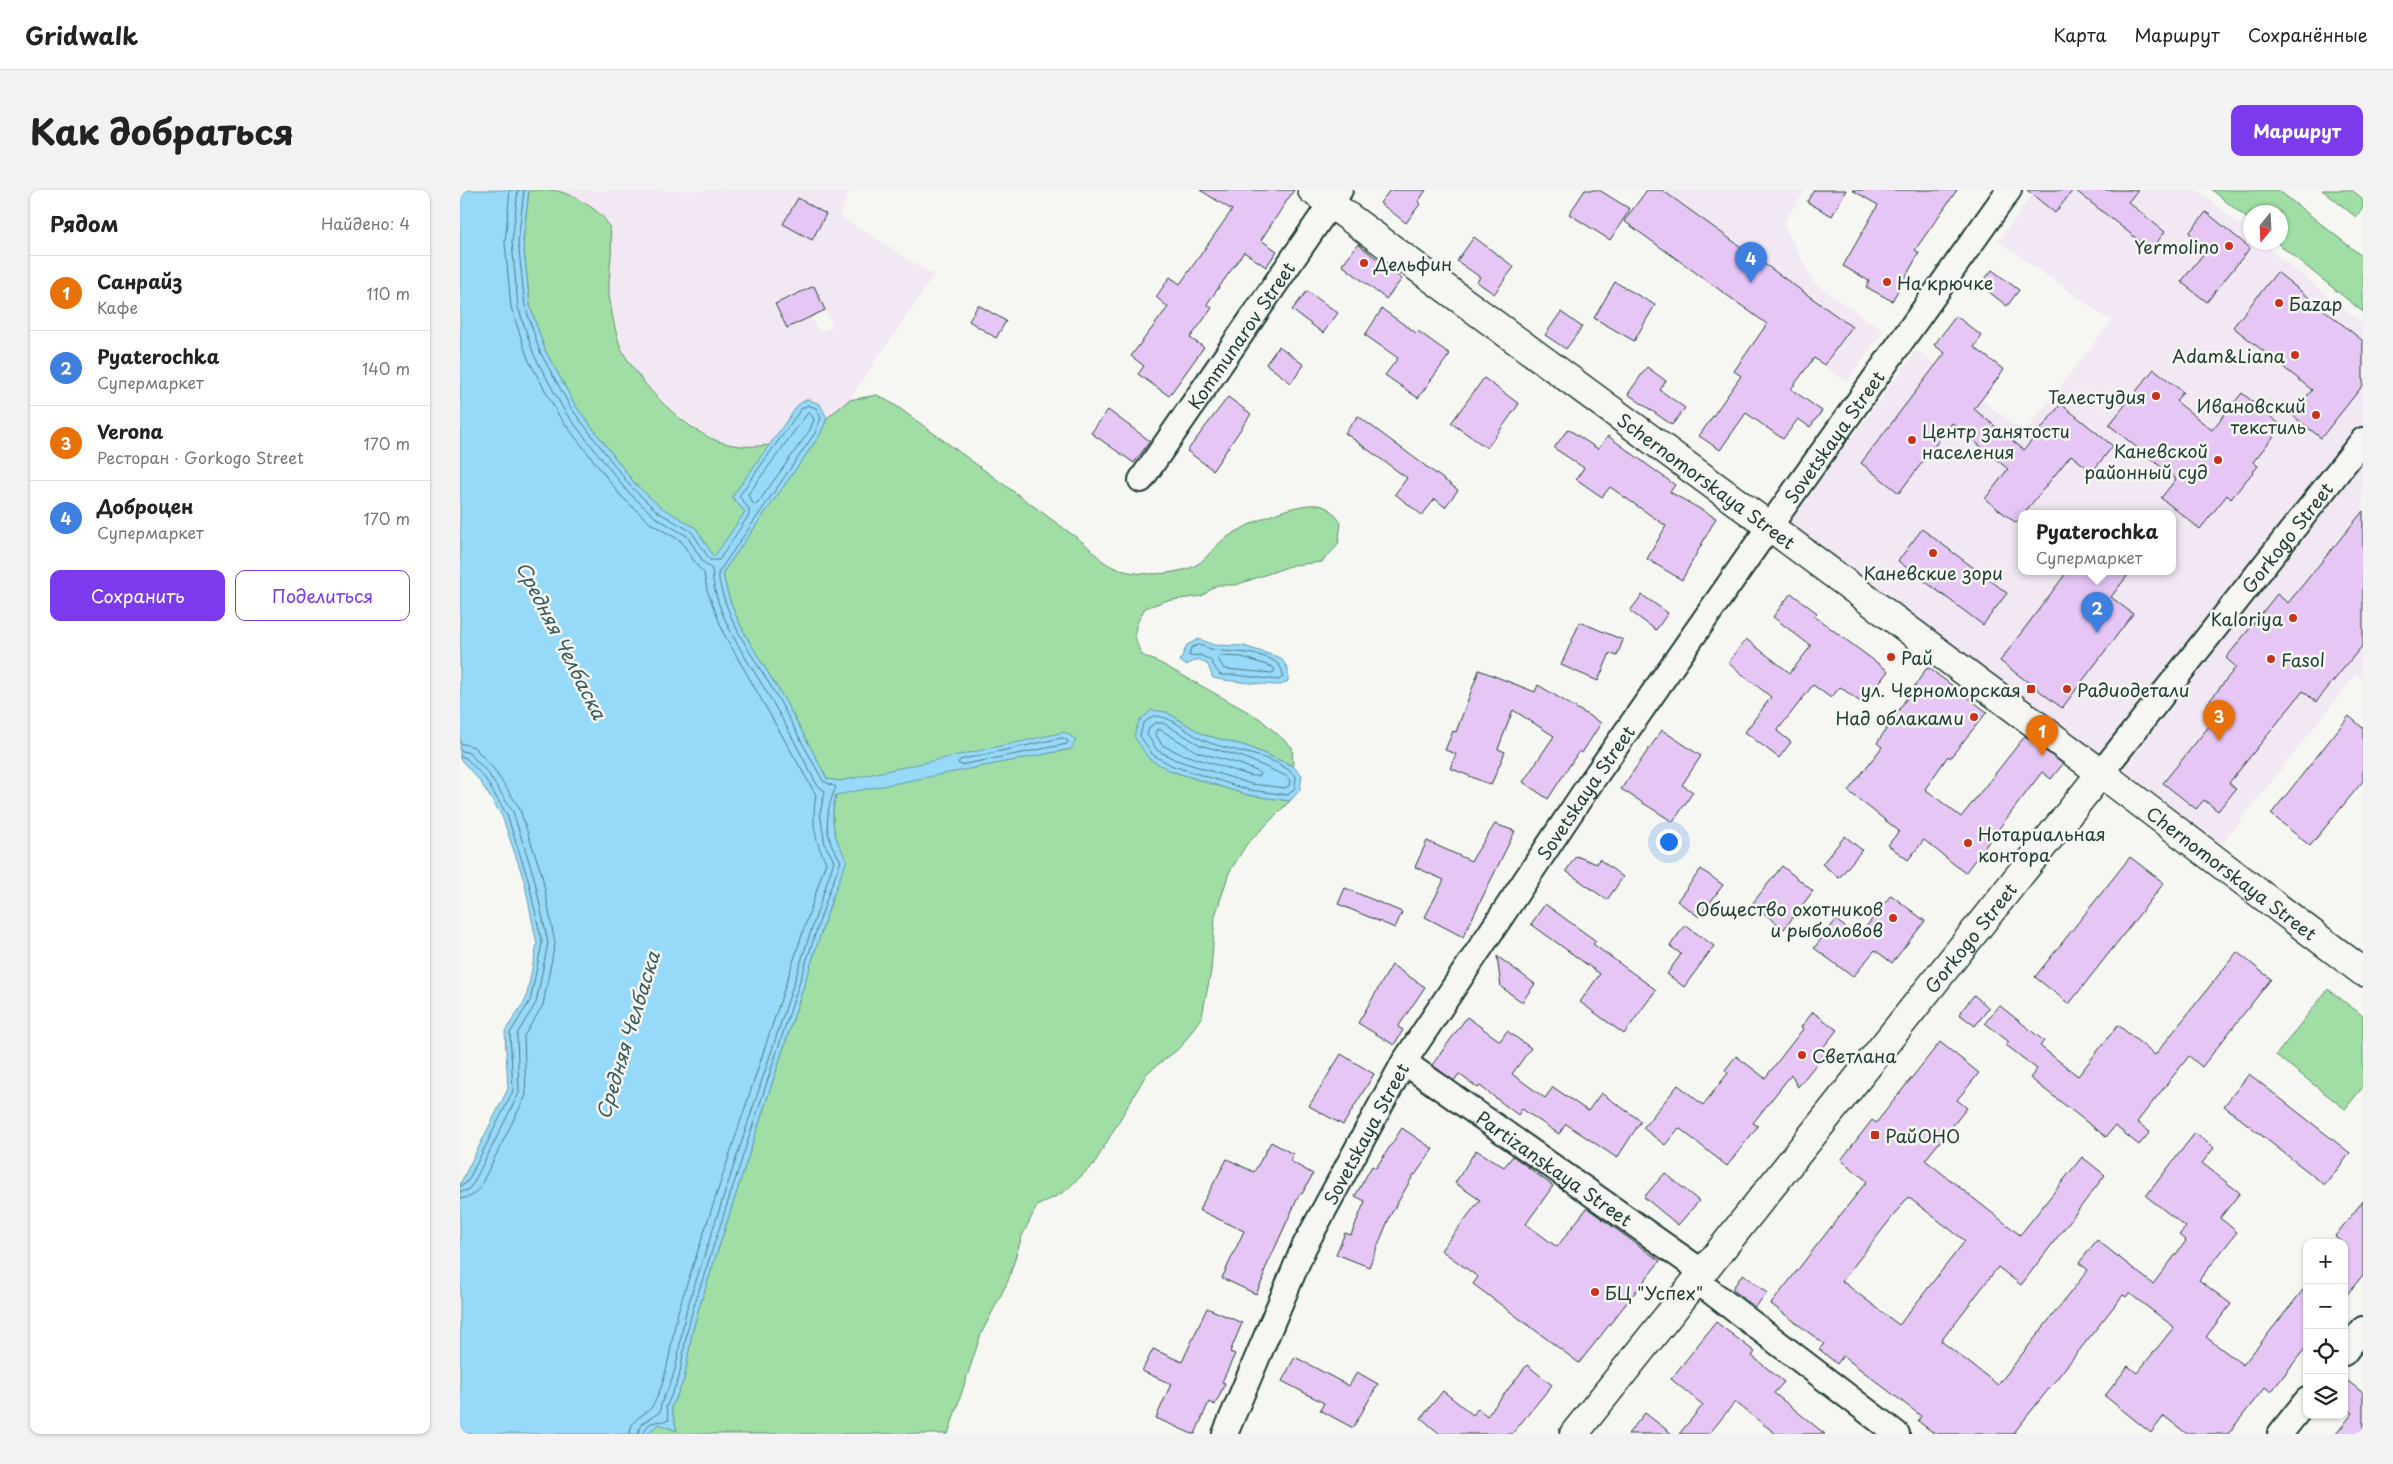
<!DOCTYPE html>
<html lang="ru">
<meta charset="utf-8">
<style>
:root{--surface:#fff;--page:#f2f2f2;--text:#222;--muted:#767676;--line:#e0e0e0;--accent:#7c3aed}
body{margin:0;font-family:"Playpen Sans",sans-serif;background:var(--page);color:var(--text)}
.controls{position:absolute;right:15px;bottom:15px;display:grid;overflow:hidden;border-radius:10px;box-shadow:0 1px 4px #0004}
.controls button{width:45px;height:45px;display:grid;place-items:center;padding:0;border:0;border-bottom:1px solid var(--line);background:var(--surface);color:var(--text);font:25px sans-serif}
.compass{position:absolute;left:1783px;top:15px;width:45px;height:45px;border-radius:50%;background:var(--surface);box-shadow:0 1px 4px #0004;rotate:198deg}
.you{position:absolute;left:1208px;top:651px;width:18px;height:18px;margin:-12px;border:4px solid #fff;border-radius:50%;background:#1a73e8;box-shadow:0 0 0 8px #1a73e833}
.badge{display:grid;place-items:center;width:32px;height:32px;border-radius:50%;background:var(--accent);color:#fff;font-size:16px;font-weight:700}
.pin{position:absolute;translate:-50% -41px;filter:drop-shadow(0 1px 2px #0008)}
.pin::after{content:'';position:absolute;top:26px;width:18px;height:15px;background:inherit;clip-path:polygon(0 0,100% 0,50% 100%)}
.popup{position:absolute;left:1558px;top:320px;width:158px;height:65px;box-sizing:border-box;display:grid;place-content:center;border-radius:10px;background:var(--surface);filter:drop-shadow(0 1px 4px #0005);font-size:16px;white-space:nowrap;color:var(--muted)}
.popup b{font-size:19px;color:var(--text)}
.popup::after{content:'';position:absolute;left:50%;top:100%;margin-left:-10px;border:10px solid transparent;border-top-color:var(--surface)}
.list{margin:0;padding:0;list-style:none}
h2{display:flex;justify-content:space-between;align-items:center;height:65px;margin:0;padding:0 20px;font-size:21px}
h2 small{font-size:16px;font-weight:400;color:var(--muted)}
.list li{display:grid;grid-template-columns:32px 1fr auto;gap:15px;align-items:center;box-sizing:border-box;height:75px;padding:0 20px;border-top:1px solid var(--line)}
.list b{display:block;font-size:19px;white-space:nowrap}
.list p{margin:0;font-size:16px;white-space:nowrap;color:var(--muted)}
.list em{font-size:16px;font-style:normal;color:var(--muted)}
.actions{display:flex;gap:10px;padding:15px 20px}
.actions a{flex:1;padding:11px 0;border:1px solid var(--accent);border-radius:10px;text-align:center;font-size:18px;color:var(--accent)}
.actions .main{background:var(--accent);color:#fff}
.icon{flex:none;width:28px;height:28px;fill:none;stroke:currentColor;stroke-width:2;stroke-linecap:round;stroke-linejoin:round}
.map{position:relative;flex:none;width:1903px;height:1244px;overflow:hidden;border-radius:10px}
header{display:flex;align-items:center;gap:30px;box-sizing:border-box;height:70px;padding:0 25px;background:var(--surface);border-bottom:1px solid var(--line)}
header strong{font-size:24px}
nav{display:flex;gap:28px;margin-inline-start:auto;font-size:18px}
.intro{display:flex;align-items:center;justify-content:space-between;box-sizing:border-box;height:120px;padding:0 30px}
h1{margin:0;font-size:35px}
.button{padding:12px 22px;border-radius:10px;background:var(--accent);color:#fff;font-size:18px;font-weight:700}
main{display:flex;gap:30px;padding:0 30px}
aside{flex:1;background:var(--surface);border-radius:10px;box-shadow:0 1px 4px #0004}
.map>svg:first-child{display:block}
.built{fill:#f1e8f3;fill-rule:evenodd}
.green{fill:#a0dea6;stroke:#608e6d}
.water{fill:#97d9f9;stroke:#679baa}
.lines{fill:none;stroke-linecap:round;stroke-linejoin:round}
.shore{stroke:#4f7b83;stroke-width:1}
.building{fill:#e5c6f4;stroke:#1f3d34;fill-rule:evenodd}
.minor-casing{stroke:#1f3d34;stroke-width:28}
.tertiary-casing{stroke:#1f3d34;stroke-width:31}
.secondary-casing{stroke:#1f3d34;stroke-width:31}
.minor{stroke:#f6f6f2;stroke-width:24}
.tertiary{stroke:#f6f6f2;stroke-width:28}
.secondary{stroke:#f6f6f2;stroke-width:28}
.poi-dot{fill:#c8321e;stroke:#f6f6f2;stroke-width:2}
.labels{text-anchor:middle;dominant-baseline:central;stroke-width:5;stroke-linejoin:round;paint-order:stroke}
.poi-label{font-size:18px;fill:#1f3d34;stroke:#f6f6f2;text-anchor:start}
.street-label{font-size:18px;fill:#1f3d34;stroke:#f6f6f2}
.water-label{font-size:19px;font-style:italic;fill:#375c5b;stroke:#f6f6f2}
</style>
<header>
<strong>Gridwalk</strong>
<nav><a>Карта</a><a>Маршрут</a><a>Сохранённые</a></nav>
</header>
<div class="intro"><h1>Как добраться</h1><a class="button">Маршрут</a></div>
<main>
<aside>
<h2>Рядом<small>Найдено: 4</small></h2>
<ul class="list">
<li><span class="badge" style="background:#e8710a">1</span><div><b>Санрайз</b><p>Кафе</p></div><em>110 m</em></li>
<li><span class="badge" style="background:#3f7fe0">2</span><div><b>Pyaterochka</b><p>Супермаркет</p></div><em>140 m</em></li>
<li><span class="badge" style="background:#e8710a">3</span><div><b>Verona</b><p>Ресторан · Gorkogo Street</p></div><em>170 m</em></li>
<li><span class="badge" style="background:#3f7fe0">4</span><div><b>Доброцен</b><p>Супермаркет</p></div><em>170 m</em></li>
</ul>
<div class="actions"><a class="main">Сохранить</a><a>Поделиться</a></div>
</aside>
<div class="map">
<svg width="1903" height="1244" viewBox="0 0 1903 1244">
<rect width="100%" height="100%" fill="#f6f6f2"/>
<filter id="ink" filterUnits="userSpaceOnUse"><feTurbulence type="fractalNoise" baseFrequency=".02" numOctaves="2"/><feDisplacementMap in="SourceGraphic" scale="10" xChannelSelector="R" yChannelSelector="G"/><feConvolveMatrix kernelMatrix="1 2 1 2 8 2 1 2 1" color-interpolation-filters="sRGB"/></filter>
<g filter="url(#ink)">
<path class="built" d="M93,0H390L379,26L474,85L389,210L367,228L360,214L338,215L310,255L293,257L263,253L235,239L198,207L175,181L161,158L149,105L150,64L111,6ZM353,96L373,136L359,143L351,127L327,138L315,114Z
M1187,0H1345L1323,34L1354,93L1423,141L1387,192L1188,48L1201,31L1177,13Z
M1576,0H1737L1790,43V52L1802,53L1903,134V242L1639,565L1328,333L1457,160L1564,243L1651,131L1538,51ZM1562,324H1712V382H1562Z
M1903,272V489L1896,484L1760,657L1659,581Z"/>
<path class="green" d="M73,0C79,0 86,0 92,0C109,2 145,21 150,39C154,60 148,83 149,104C151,118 156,148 162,160C180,194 226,243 264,253C279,257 294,257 310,255L272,307L285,322L254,368L236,338L201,318L175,294L115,215L85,160L70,116L63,51L69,2Z
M1752,0H1818L1903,67V122L1817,53L1820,52V22H1790V31Z
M1862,0H1892L1903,9V18L1896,27Z
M417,205L435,215L624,353C632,360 642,373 653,377C673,387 718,386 738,374C747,368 754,357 763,350C782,336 834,312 858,315C869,316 875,325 881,333L878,355L862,372L833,375L776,395H757L742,406L705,411L685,418C674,438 671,443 682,465L702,474L799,528L832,557L833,576L786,556L744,545L706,522L711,581L788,605L830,611L786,655L769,683L755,726L751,781L742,826L721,857L687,883L634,974L604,1002L577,1016L562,1046L548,1091L521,1144L488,1244H187L199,1234L217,1241L211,1218L224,1190L232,1143L238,1121L373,706L386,670C374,647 369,630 376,604L611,559L380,591L367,589C353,562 339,535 324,509C301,469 269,428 263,382L360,245L367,228L389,210Z
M1868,799L1903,826V897L1885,919L1816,865Z"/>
<path class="water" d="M0,0H69L63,51L70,116L85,160L115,215L175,294L201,317L236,338L254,367L285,322L272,307L338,215L347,209L360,214L367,228L360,245L263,382C269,428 301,469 324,509C339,535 353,562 367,589L380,591L605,542L616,550L611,559L376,605C369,630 374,648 387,670L373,706L238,1121L232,1143L224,1190L211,1218L217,1241L199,1234L187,1244H0V994L48,899L45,841L66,809L77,754L64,690L42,626L20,591L0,569Z
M739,449L754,455L784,456L821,468L828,479V491C826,492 824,494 821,495C816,496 757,490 753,488L748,475L739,469L726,475L720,471L727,455Z
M692,520L706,522L744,545L786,556L833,576L842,585L840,600L830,611L788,605L711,581L689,569L674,546L679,531Z"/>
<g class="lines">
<path class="shore" d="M50,0L45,52L51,117L68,169L99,226L161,306L190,333L221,351L238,377L244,383L247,400L264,444L356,605C352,631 353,647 366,672L220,1115C210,1148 210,1185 193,1215C186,1227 171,1225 170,1244
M58,0L52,52L58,117L74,165L105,222L167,301L195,327L227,346L244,373L252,379C254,428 290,472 313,513C329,540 343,568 357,595L365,601L360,623L365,655L374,671L227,1118C221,1140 220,1164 213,1186C210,1199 200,1209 200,1222L181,1234L178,1244
M64,0L58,52L65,116L80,162L111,218L171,297L198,322L232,342L250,370H259L289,325V319L279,306L341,219L348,215L356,218L361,228L355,243L258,383C264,429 296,470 319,510C334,537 348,564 363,591L376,597C368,615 364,633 371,654C374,660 378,665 381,671L368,705L233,1119L227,1142L219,1188L206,1217L209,1230C200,1233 187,1228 184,1244
M349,222L354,229L350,240L297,314L294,315L288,305Z
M739,455C744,456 749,459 754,460C772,463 824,460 823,487L819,490L775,485H760L750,470L740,465L729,466L731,458Z
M761,466L782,467L813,477L815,481L812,483L764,479L758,469Z
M693,526C711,525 725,541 741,549C766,562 816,563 836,587L835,598L828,605L789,600L713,576L693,565L680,546L683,534Z
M695,533H703L740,555L783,567L826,586L830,590L829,596L825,598L791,594L716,570L697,560L687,545L689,538Z
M701,540L737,562L780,574L799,582L800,586H792L719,563L702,555L695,543L697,540Z
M603,548L608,551L607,554L501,575L498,573L500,570Z
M0,553L14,557L33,578L59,617L82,685L95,753L83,815L64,846L66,905L20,997L12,1006L0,1009
M0,560L9,563L28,583L53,622L74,687L88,753L76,813L57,844L59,903L14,992L8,1000L0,1002
M0,566L6,568L24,587L47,625L68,689L82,753L70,811L50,843L53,901L9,989L5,994L0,996"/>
</g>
<path class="building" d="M740,0H834L801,50L817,61L806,77L784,62L747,114L752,118L730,148L744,157L709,206L678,184L684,176L671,166L708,117L696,107L710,87L720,94L772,20Z
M930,0H966L958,12L960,14L946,33L920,13Z
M1125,0H1139L1170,19L1150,50L1109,24Z
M1187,0H1202L1392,137L1364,175L1354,168L1331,199L1362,221L1350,237L1338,229L1323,249L1286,223L1260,260L1239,246L1281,186L1274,181L1307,134L1164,31Z
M1354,0H1386L1372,26L1347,12Z
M1392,0H1497L1455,60L1459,63L1432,111L1406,97L1409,91L1383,76L1418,15Z
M1567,0H1613L1595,23Z
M1615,0H1678L1668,12L1705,42L1691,60Z
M338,8L366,24L352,50L323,34Z
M1746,22L1790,58L1747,112L1721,92L1748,58L1729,43Z
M1014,47L1054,77L1034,104L1017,92L1020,87L997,71Z
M898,54L942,89L926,109L882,75Z
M1532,80L1559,100L1547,116L1520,95Z
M1817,82L1903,151V195L1861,248L1832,225L1852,200L1773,137Z
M1155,92L1195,115L1174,151L1134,128Z
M354,96L365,120L327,138L315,114Z
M847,101L878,123L863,143L832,120Z
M518,115L546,131L536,148L509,131Z
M922,119L956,143L958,141L990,164L958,208L925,185L938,168L905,145Z
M1101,122L1122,137L1106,159L1085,145Z
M1496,126L1522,146L1514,157L1544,180L1514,219L1564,260L1601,214L1653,256L1632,282L1611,265L1556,333L1525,309L1548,279L1492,233L1439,303L1401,273L1485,163L1474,155Z
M819,156L844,175L831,193L806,174Z
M1187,177L1206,191L1200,200L1225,218L1212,235L1168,204Z
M1694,179L1723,202L1716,211L1752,240L1782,203L1822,236L1793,272L1798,276L1771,309L1767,305L1740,339L1701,308L1716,289L1649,235Z
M1024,188L1059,214L1027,258L991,233Z
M768,207L791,224L753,280L727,261Z
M648,220L690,251L674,273L631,243Z
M898,226L998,300L985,317L975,309L962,325L935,304L947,288L885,243Z
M1108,239L1138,259L1148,246L1215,295L1210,302L1256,328L1222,390L1187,369L1206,336L1150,297L1142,307L1116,289L1124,278L1094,258Z
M1903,321V455L1856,512L1843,501L1769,593L1776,599L1758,621L1744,610L1736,619L1703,593L1759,524L1747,514L1776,477L1766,468L1817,404L1828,413Z
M1462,339L1547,403L1523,435L1438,371Z
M1607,382H1670L1651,407L1673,424L1602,518L1540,471Z
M1331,403L1357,423L1354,426L1428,481L1403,514L1380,497L1371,508L1353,495L1317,541L1331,552L1319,568L1285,542L1311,507L1268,473L1286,449L1330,483L1351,456L1313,427Z
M1182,405L1208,423L1196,440L1170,421Z
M1120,432L1163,450L1157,466L1150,463L1138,491L1101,475Z
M1469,478L1527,522L1490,568L1488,566L1465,599L1501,627L1565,546L1603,574L1591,589L1582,582L1505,683L1464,650L1448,670L1428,655L1439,641L1388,601L1422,557L1417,553L1466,479Z
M1019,480L1075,502L1078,495L1141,533L1122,563L1119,561L1088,609L1063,592L1094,546L1053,520L1038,559L1045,562L1031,595L990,578L996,564L985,560L993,541L996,542Z
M1889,526L1903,538V591L1850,656L1811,624Z
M1202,540L1241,566L1222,595L1233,602L1213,632L1161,599Z
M1035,634L1055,641L1003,747L965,727L984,690L955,677L967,651L1011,671Z
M1385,646L1402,660L1379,688L1362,674Z
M1116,666L1137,674L1139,669L1163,687L1147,710L1106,681Z
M1670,667L1704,693L1609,814L1575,787Z
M1322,676L1353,701L1324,739L1292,714Z
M1241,679L1263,695L1239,727L1217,711Z
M885,698L942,722L935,738L878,714Z
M1431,705L1465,731L1432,773L1415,760L1393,787L1354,758L1376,730L1398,747Z
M1085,714L1136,751L1133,754L1196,800L1164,844L1120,812L1140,784L1071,734Z
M1225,735L1254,756L1224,797L1207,784L1221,764L1210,756Z
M1777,762L1811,789L1742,877L1729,866L1677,932L1690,942L1679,955L1655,936L1646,947L1570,888L1577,879L1546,855L1549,852L1525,833L1539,815L1584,851L1580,856L1618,886L1658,835L1695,865Z
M1037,766L1075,794L1062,812L1041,797Z
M932,775L965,797L938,837L943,840L934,855L898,833Z
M1514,805L1529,818L1515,836L1499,824Z
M1353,822L1377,840L1361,860L1365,863L1338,897L1331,885L1293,933L1298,936L1267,976L1219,938L1205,955L1183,938L1218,895L1243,915L1268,883L1265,880L1276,866L1305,888L1343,839L1341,837Z
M1007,827L1040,851L1047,841L1071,858L1052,884L1085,908L1093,897L1128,921L1141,903L1181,931L1157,968L1106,934L1099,944L1062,919L1058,925L1020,896L1018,898L999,884L994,891L972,875Z
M1480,852L1519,883L1497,910L1507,918L1465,970L1560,1045L1622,967L1645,985L1561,1095L1538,1077L1481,1151L1538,1195L1628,1080L1619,1073L1637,1050L1693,1094L1726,1051L1719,1045L1726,1037L1686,1006L1735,943L1754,958L1742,973L1780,1003L1760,1028L1777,1042L1739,1090L1771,1114L1746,1147L1783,1175L1847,1095V1156L1811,1202L1805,1197L1768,1244H1727L1704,1226L1691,1243L1645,1206L1668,1176L1677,1183L1714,1137L1669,1103L1666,1107L1663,1105L1553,1244H1475L1458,1231L1461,1226L1383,1166L1377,1174L1359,1159L1364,1154L1311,1114L1407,991L1381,970L1412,930L1416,933ZM1448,1007L1505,1051L1439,1135L1382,1091Z
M881,864L914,884L883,935L849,916Z
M1789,884L1890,963L1865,995L1764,916Z
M942,938L973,959L955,985L954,984L930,1026L909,1077L876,1064L885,1043L891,1045L905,1011L895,1006L912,976L916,978Z
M811,952L833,964L830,971L853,984L842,1004L840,1003L803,1084L805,1085L796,1104L762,1088L784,1041L739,1020L767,969L794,982Z
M1016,960L1044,977L1053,966L1093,996L1066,1034L1097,1057L1127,1018L1200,1071L1119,1173L1013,1094L1018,1087L981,1060L1020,1010L995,993Z
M1205,983L1239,1011L1218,1035L1184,1007Z
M1903,1011V1085L1884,1108V1053L1875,1046Z
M1283,1084L1307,1103L1295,1117L1272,1099Z
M747,1118L782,1133L770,1162L775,1164L762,1192L765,1193L755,1215L749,1212L735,1244H732L696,1228L711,1194L682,1181L693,1159L722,1172Z
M1256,1132L1295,1162L1292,1166L1324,1192L1314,1203L1365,1244H1316L1275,1212L1249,1244H1219L1243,1215L1211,1189Z
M835,1167L889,1196L897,1182L918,1194L893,1238L860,1220L864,1213L822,1191Z
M1067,1175L1092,1195L1052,1244H980L961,1228L983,1201L1013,1225L1018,1218L1027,1226Z
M1884,1188L1903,1203V1244H1876L1893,1223L1884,1216Z
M1185,1223L1212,1244H1168Z"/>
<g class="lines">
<g class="minor-casing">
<g id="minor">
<path id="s1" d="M681,290L880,0"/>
<path id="s2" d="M1641,583L1903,250"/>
<path id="s3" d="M944,872L1244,1083"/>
<path d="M1237,1091L1437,1244"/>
<path d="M1884,1163L1903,1139"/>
<path id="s4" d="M765,1244L844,1057L944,872L1127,598L1302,347L1549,0"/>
<path d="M1820,1244L1847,1210"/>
</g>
</g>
<g class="tertiary-casing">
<g id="tertiary">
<path id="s5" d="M852,0L1309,336L1641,583"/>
</g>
</g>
<g class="secondary-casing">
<g id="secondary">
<path id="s6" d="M1114,1244L1641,583L1903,782"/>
</g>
</g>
<use href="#minor" class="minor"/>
<use href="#tertiary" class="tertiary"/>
<use href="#secondary" class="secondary"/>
</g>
</g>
<g class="poi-dot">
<circle cx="1769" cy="56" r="5"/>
<circle cx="904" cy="73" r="5"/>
<circle cx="1427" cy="92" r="5"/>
<circle cx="1819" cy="113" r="5"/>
<circle cx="1835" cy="165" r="5"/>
<circle cx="1696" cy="206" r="5"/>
<circle cx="1856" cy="225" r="5"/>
<circle cx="1452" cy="250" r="5"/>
<circle cx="1758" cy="270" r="5"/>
<circle cx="1473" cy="363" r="5"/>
<circle cx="1833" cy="428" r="5"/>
<circle cx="1431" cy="467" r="5"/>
<circle cx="1811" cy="469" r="5"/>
<rect x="1566" y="494" width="10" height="10" rx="2.5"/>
<circle cx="1607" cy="499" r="5"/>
<circle cx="1514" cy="527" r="5"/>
<circle cx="1508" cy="653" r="5"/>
<circle cx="1433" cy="728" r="5"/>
<circle cx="1342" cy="865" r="5"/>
<rect x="1410" y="940" width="10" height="10" rx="2.5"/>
<circle cx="1135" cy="1102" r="5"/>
</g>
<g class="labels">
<g class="poi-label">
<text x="1759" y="56" text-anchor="end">Yermolino</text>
<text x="914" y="73">Дельфин</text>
<text x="1437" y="92">На крючке</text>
<text x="1829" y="113">Баzар</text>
<text x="1825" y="165" text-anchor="end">Adam&amp;Liana</text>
<text x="1686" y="206" text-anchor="end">Телестудия</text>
<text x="1846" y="215" text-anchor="end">Ивановский<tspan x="1846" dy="21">текстиль</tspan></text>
<text x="1462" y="240">Центр занятости<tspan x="1462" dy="21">населения</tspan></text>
<text x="1748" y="260" text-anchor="end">Каневской<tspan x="1748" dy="21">районный суд</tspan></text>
<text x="1473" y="382" text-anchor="middle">Каневские зори</text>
<text x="1823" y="428" text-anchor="end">Kaloriya</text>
<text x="1441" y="467">Рай</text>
<text x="1821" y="469">Fasol</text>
<text x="1561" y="499" text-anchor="end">ул. Черноморская</text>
<text x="1617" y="499">Радиодетали</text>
<text x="1504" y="527" text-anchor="end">Над облаками</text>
<text x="1518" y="643">Нотариальная<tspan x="1518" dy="21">контора</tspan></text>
<text x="1423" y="718" text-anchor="end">Общество охотников<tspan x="1423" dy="21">и рыболовов</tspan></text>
<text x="1352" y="865">Светлана</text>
<text x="1425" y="945">РайОНО</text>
<text x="1145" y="1102">БЦ "Успех"</text>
</g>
<g class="street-label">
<text stroke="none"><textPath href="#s1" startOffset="176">Kommunarov Street</textPath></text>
<text stroke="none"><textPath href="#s4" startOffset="1172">Sovetskaya Street</textPath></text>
<text stroke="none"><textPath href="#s5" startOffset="490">Sсhernomorskaya Street</textPath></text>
<text stroke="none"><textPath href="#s2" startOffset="300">Gorkogo Street</textPath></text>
<text stroke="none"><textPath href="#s4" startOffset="738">Sovetskaya Street</textPath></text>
<text stroke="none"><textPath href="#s6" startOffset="1010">Chernomorskaya Street</textPath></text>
<text stroke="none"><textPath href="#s6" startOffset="635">Gorkogo Street</textPath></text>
<text stroke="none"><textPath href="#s4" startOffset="332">Sovetskaya Street</textPath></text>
<text stroke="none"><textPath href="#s3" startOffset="184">Partizanskaya Street</textPath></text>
</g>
<g class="water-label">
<text transform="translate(102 450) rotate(63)">Средняя Челбаска</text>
<text transform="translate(167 845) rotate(-73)">Средняя Челбаска</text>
</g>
</g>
</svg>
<div class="controls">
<button>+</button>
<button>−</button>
<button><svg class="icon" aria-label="locate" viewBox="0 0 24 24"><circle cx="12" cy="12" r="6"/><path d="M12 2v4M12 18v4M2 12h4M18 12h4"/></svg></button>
<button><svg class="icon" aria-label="layers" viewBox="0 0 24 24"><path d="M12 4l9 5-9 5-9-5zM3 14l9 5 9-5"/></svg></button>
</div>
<svg class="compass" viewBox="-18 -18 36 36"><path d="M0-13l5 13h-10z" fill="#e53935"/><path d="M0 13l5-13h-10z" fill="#767676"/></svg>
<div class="you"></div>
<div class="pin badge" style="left:1582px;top:566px;background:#e8710a">1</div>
<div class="pin badge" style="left:1637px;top:443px;background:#3f7fe0">2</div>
<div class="popup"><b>Pyaterochka</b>Супермаркет</div>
<div class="pin badge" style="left:1759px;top:551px;background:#e8710a">3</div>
<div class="pin badge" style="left:1291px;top:93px;background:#3f7fe0">4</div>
</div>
</main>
